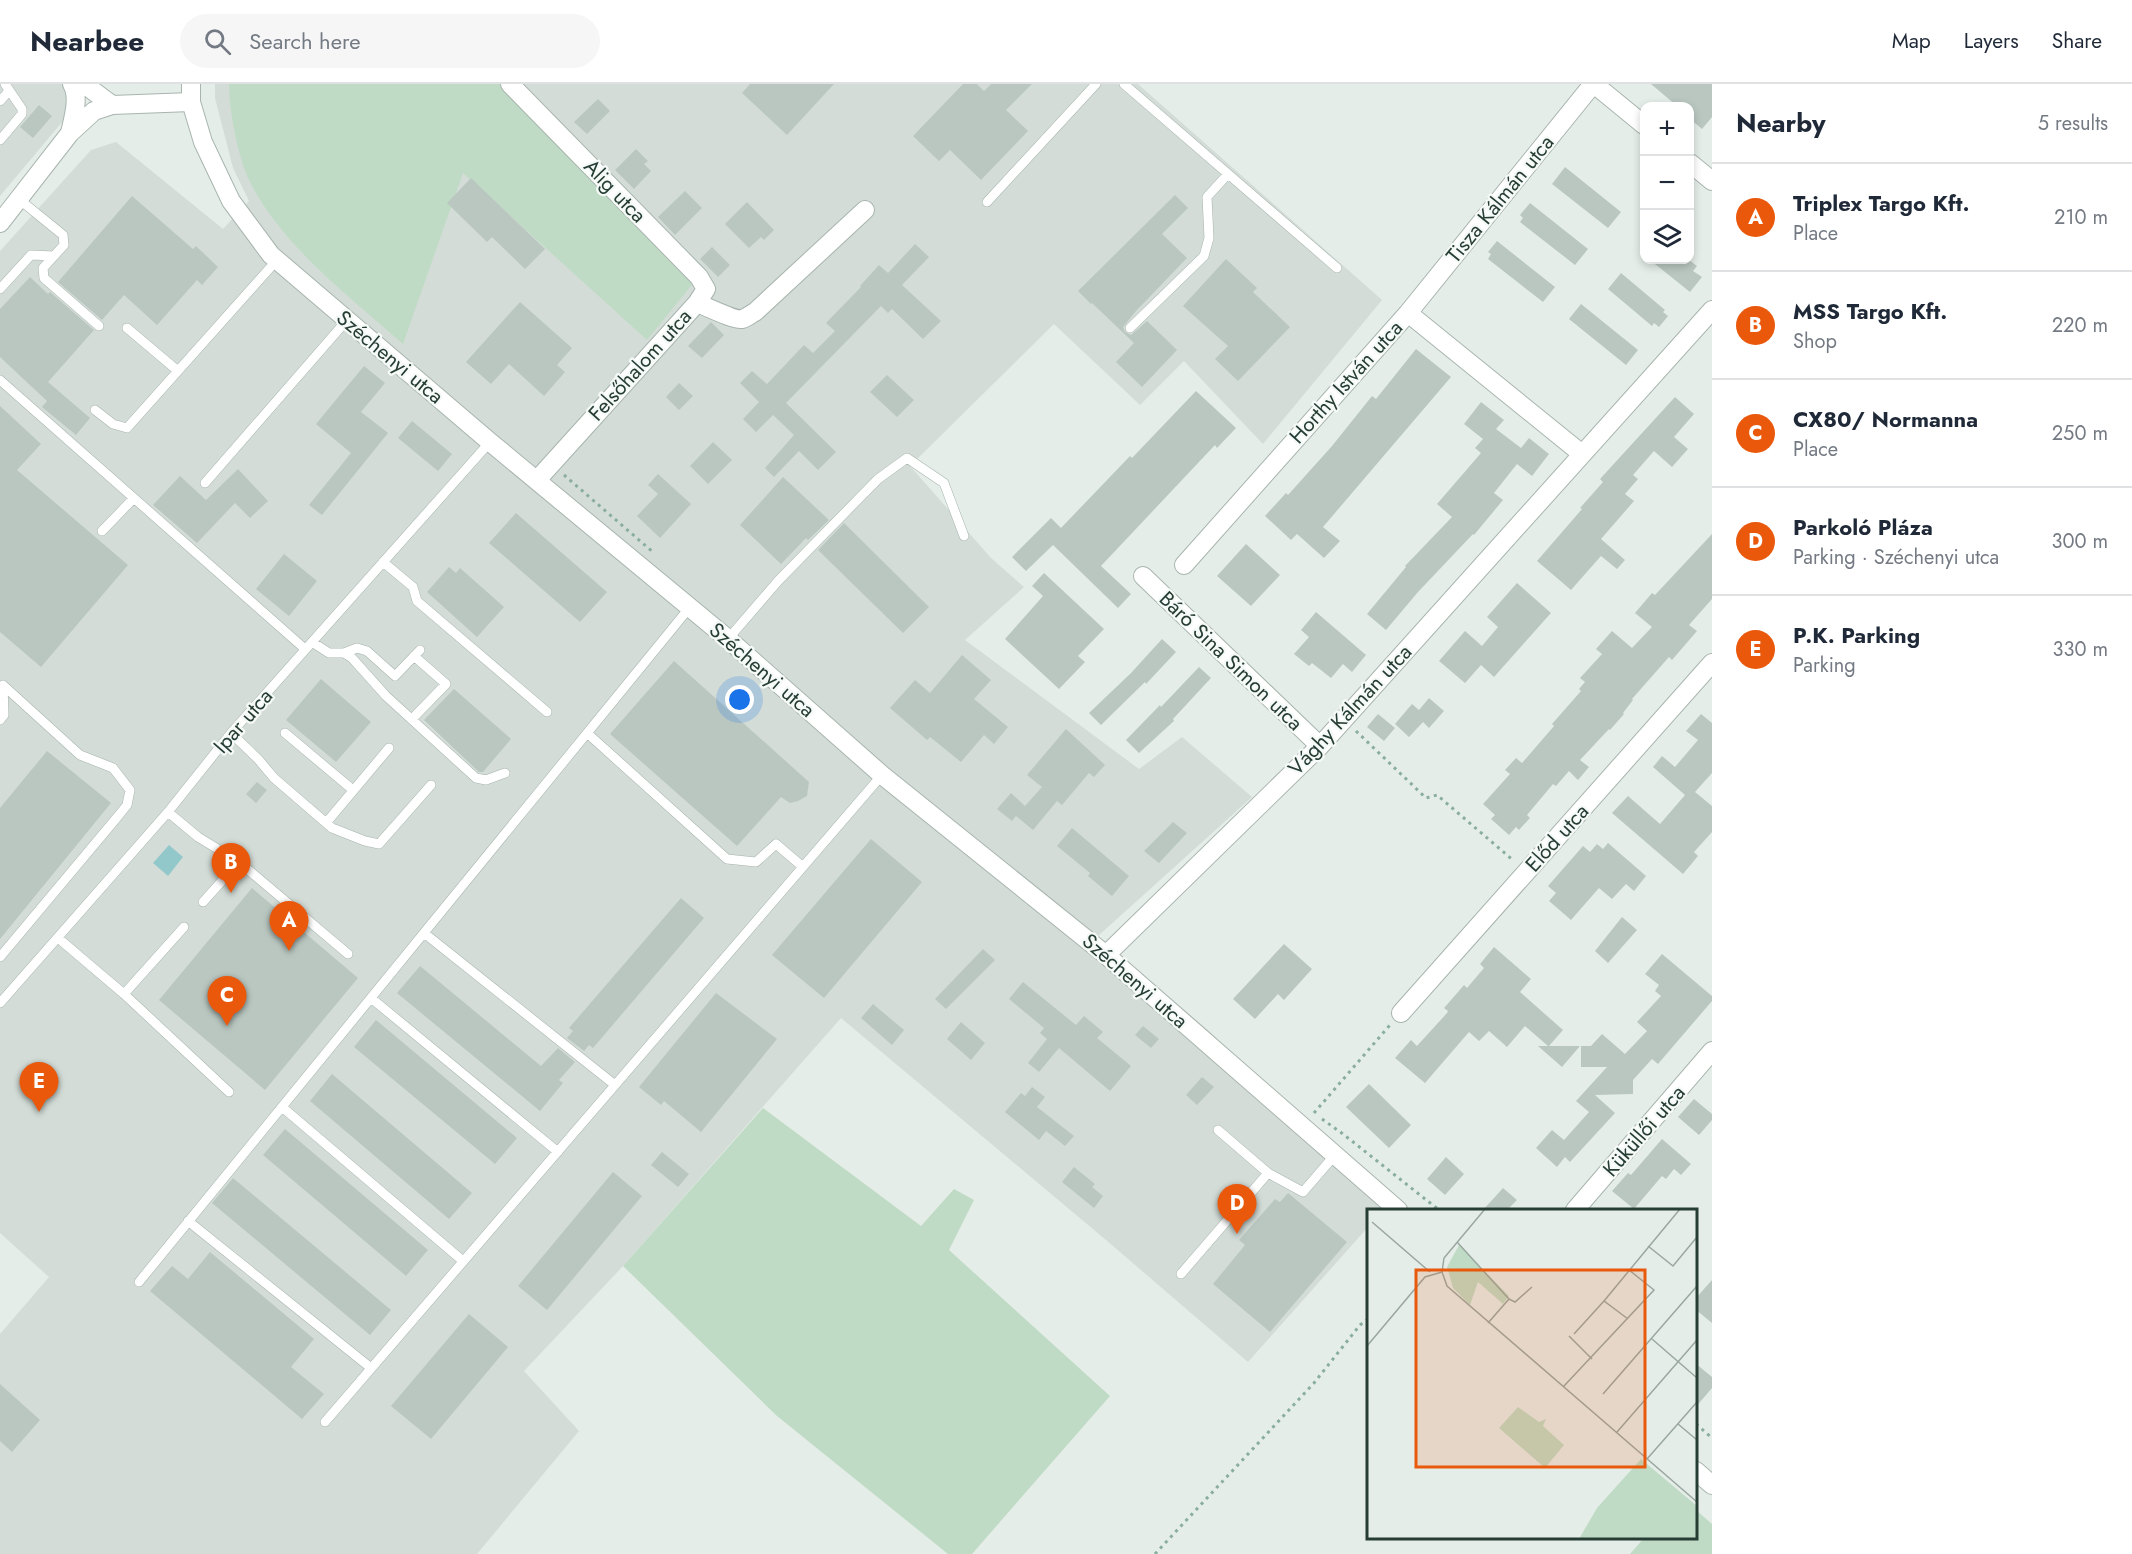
<!DOCTYPE html>
<meta charset="utf-8">
<style>
:root{--surface:#fff;--page:#f6f6f7;--text:#1f2937;--muted:#747a83;--line:#e0e1e3;--accent:#ea580c}
body{margin:0;font-family:Jost,sans-serif;background:var(--page);color:var(--text)}
.controls{position:absolute;right:18px;top:18px;display:grid;overflow:hidden;border-radius:12px;box-shadow:0 3px 9px #0003}
.controls button{width:54px;height:54px;display:grid;place-items:center;padding:0;border:0;border-bottom:2px solid var(--line);background:var(--surface);color:var(--text);font:30px sans-serif}
.you{position:absolute;left:740px;top:616px;width:21px;height:21px;margin:-15px;border:4px solid #fff;border-radius:50%;background:#1a73e8;box-shadow:0 0 0 9px #1a73e833}
.badge{display:grid;place-items:center;width:39px;height:39px;border-radius:50%;background:var(--accent);color:#fff;font-size:20px;font-weight:700}
.pin{position:absolute;translate:-50% -50px;filter:drop-shadow(0 2px 3px #0008)}
.pin::after{content:'';position:absolute;top:32px;width:21px;height:18px;background:inherit;clip-path:polygon(0 0,100% 0,50% 100%)}
.list{margin:0;padding:0;list-style:none}
h2{display:flex;justify-content:space-between;align-items:center;height:78px;margin:0;padding:0 24px;font-size:26px}
h2 small{font-size:20px;font-weight:400;color:var(--muted)}
.list li{display:grid;grid-template-columns:39px 1fr auto;gap:18px;align-items:center;box-sizing:border-box;height:108px;padding:0 24px;border-top:2px solid var(--line)}
.list b{display:block;font-size:22px;white-space:nowrap}
.list p{margin:0;font-size:20px;white-space:nowrap;color:var(--muted)}
.list em{font-size:20px;font-style:normal;color:var(--muted)}
.icon{flex:none;width:33px;height:33px;fill:none;stroke:currentColor;stroke-width:2;stroke-linecap:round;stroke-linejoin:round}
.map{position:relative;flex:none;width:1712px;height:1470px;overflow:hidden}
header{display:flex;align-items:center;gap:36px;box-sizing:border-box;height:84px;padding:0 30px;background:var(--surface);border-bottom:2px solid var(--line)}
header strong{font-size:28px}
nav{display:flex;gap:33px;margin-inline-start:auto;font-size:21px}
.search{width:420px;height:54px;background:var(--page);display:flex;align-items:center;gap:15px;box-sizing:border-box;padding:0 21px;border-radius:33px;color:var(--muted);font-size:22px}
main{display:flex}
aside{flex:1;background:var(--surface)}
.map>svg:first-child{display:block}
.built{fill:#d3dcd7}
.green{fill:#c0dbc5}
.water{fill:#93c8cb}
.building{fill:#bac7c1}
.lines{fill:none;stroke-linecap:round;stroke-linejoin:round}
.service-casing{stroke:#a8b5ae;stroke-width:10}
.minor-casing{stroke:#a8b5ae;stroke-width:20}
.tertiary-casing{stroke:#a8b5ae;stroke-width:20}
.path{stroke:#89ad9e;stroke-width:3;stroke-dasharray:3 4.5;stroke-linecap:butt}
.service{stroke:#fff;stroke-width:9}
.minor{stroke:#fff;stroke-width:18}
.tertiary{stroke:#fff;stroke-width:18}
.labels{text-anchor:middle;dominant-baseline:central;stroke-width:4.5;stroke-linejoin:round;paint-order:stroke}
.street-label{font-size:21px;fill:#263d34;stroke:#f5f9f7}
.inset-road{fill:none;stroke:#99a7a0;stroke-width:1.5}
.view{fill:#e8590c;fill-opacity:0.15;stroke:#e8590c;stroke-width:3}
.inset-edge{fill:none;stroke:#263d34;stroke-width:3}
</style>
<header>
<strong>Nearbee</strong>
<div class="search"><svg class="icon" aria-label="search" viewBox="0 0 24 24"><circle cx="10" cy="10" r="6"/><path d="M15 15l6 6"/></svg>Search here</div>
<nav><a>Map</a><a>Layers</a><a>Share</a></nav>
</header>
<main>
<div class="map">
<svg width="1712" height="1470" viewBox="0 0 1712 1470">
<rect width="100%" height="100%" fill="#e5ede8"/>
<path class="built" d="M0,0H65L70,12L68,31L0,112Z
M215,0H1138L1382,216L1263,360L1184,277L1140,321L1054,240L910,382L991,474L1024,503L965,556L1139,685L1182,653L1252,713L1098,852L1208,946L1389,1118L1383,1126H1368V1143L1248,1278L1106,1156L841,934L623,1182L524,1287L579,1347L477,1470H0V1250L49,1193L0,1149V167L91,66L116,58L223,145L249,117L233,84L215,14Z"/>
<path class="green" d="M229,0H509L699,192L647,256L463,89L403,260C350,213 282,162 250,98C238,74 229,26 229,0Z
M763,1024L921,1142L954,1105L974,1116L949,1166L1110,1312L972,1470H948L777,1332L623,1182Z
M1696,1426L1712,1440V1470H1630L1644,1454H1696Z"/>
<path class="water" d="M169,761L183,773L168,792L153,779Z"/>
<path class="building" d="M750,0H834L787,51L742,9Z
M963,0H977L984,7L991,0H1032L1006,26L1028,47L981,96L950,66L939,77L913,52Z
M1651,0H1712V33L1702,45L1689,34V22H1677Z
M598,15L610,27L587,50L574,38Z
M39,21L52,32L33,54L20,43Z
M636,65L648,77L644,80L651,87L634,105L615,86Z
M1565,83L1621,128L1608,144L1552,100Z
M471,94L545,165L525,185L492,153L487,158L447,119Z
M685,107L702,124L675,151L658,133Z
M1175,111L1188,124L1162,150L1187,174L1136,227L1123,243L1125,248L1131,251L1147,237L1177,266L1142,303L1116,278L1134,259L1092,219L1091,220L1078,207Z
M132,112L193,165L196,162L218,183L202,201L197,196L157,241L124,211L102,236L58,198Z
M747,118L774,146L764,156L761,153L749,164L725,140Z
M1530,119L1588,165L1575,181L1520,138L1523,134L1520,131Z
M1497,157L1555,203L1543,218L1488,175L1491,170L1488,168Z
M915,160L929,173L902,201L941,237L923,255L892,225L888,229L881,222L786,319L836,368L818,386L799,367L774,393L765,384L794,351L773,331L756,348L743,335L759,318L740,299L752,287L767,300L804,261L813,269L835,247L826,239L861,203L860,202L879,181L888,189Z
M712,163L730,181L718,193L700,175Z
M1226,175L1257,204L1253,208L1290,243L1238,297L1215,275L1228,262L1183,222Z
M1650,176H1689L1697,182L1693,187L1702,193L1690,208Z
M1621,189L1665,226L1663,228L1668,232L1659,243L1654,239L1652,242L1608,205Z
M30,193L48,210L50,208L94,246L48,298L90,334L76,351L42,323L47,317L0,273V225Z
M520,218L572,264L557,281L565,288L544,312L509,280L491,300L466,278Z
M1581,220L1638,266L1626,281L1569,235Z
M711,238L724,251L702,274L688,262Z
M1416,265L1451,293L1323,443L1340,457L1324,474L1297,450L1291,456L1265,432L1286,409L1288,411L1332,362L1372,312L1376,315Z
M364,282L385,299L361,328L388,349L322,431L309,421L351,369L316,340Z
M887,291L914,316L897,333L870,308Z
M679,299L693,312L679,326L666,313Z
M1196,307L1236,344L1217,364L1215,361L1101,482L1131,510L1118,524L1053,461L1026,487L1012,473L1051,434L1061,444L1130,372L1132,374Z
M1675,313L1694,330L1674,353L1688,365L1672,383L1654,367L1633,391L1638,395L1625,410L1634,417L1601,455L1625,476L1617,485L1601,472L1571,506L1537,477L1582,425L1580,424L1603,398L1600,395Z
M1481,318L1504,336L1496,345L1521,364L1529,354L1549,370L1532,392L1517,380L1494,409L1503,416L1474,451L1473,450L1418,508L1386,546L1367,530L1406,483L1405,482L1452,433L1437,420L1481,369L1475,364L1483,355L1464,340Z
M0,322L41,360L17,386L128,481L41,583L0,548Z
M412,337L452,370L438,387L398,354Z
M713,358L732,376L708,400L690,382Z
M238,385L268,417L250,434L235,419L197,459L153,421L180,392L206,416Z
M658,390L691,420L660,454L637,432L658,410L648,401Z
M783,393L829,436L808,456L806,454L781,480L740,441Z
M516,429L607,508L580,538L489,459Z
M844,439L929,523L903,549L818,466Z
M1712,450V515L1689,541L1697,547L1672,576L1669,573L1632,615L1633,616L1623,629L1624,630L1610,646L1609,645L1580,676L1589,683L1578,696L1569,687L1556,702L1553,700L1527,731L1530,734L1519,746L1516,743L1509,751L1491,735L1495,731L1483,720L1510,690L1505,686L1516,674L1522,679L1554,642L1552,640L1581,607L1579,605L1585,598L1580,594L1602,570L1596,565L1612,547L1632,564L1652,543L1635,529L1652,509L1655,511Z
M1246,460L1280,491L1251,522L1217,492Z
M284,470L317,497L289,532L256,505Z
M449,483L456,489L460,484L504,523L477,553L427,508Z
M1044,489L1104,545L1078,572L1085,578L1059,605L1005,555L1043,512L1032,502Z
M1517,499L1551,529L1494,593L1481,581L1465,599L1439,577L1465,547L1482,562L1498,543L1487,533Z
M1316,528L1366,571L1352,588L1343,580L1331,594L1312,579L1309,582L1294,570L1309,553L1301,546Z
M1162,555L1176,568L1146,600L1145,598L1101,641L1089,629L1131,589Z
M962,571L991,596L974,615L1008,643L994,660L984,651L961,678L930,653L927,656L890,624L915,596L930,609Z
M674,577L809,698L807,712L798,717L790,719L781,713L737,762L610,650Z
M1199,583L1211,594L1173,635L1174,637L1139,669L1126,656L1160,621L1161,623Z
M321,595L371,638L336,678L286,636Z
M454,605L511,655L483,688H479L424,636Z
M1429,614L1444,627L1429,644L1423,638L1409,653L1395,640L1412,620L1419,626Z
M1378,630L1395,644L1384,657L1367,643Z
M1701,630L1712,639V689L1695,708L1712,722V748L1694,768L1698,772L1683,790L1612,729L1628,712L1660,740L1685,711L1653,683L1662,672L1675,683L1698,656L1686,647Z
M1066,645L1105,681L1094,693L1089,689L1062,721L1057,717L1033,746L1016,732L1012,737L997,725L1011,709L1025,722L1042,703L1027,691Z
M47,667L111,719L0,855V724Z
M257,698L267,706L256,719L246,710Z
M1173,738L1187,749L1159,779L1144,767Z
M1072,744L1129,792L1112,812L1088,792L1090,789L1057,762Z
M871,755L922,798L824,914L772,871Z
M1608,759L1646,792L1634,807L1626,800L1612,815L1599,804L1571,836L1549,817L1556,809L1548,802L1583,762L1590,768L1597,760L1603,765Z
M252,804L358,894L265,1006L159,916Z
M681,814L704,834L593,964L589,961L584,967L567,954L573,947L569,944Z
M1622,833L1637,846L1608,879L1595,867Z
M1284,860L1312,885L1284,916L1278,910L1255,935L1233,915Z
M1494,863L1531,895L1520,908L1563,946L1549,962H1580L1562,983L1538,962H1548L1525,942L1507,963L1489,947L1479,957L1469,948L1425,999L1395,974L1411,956L1417,962L1447,929L1448,927L1444,924L1458,908L1464,901L1467,904L1484,884L1480,880Z
M983,865L995,876L946,925L935,915Z
M1662,870L1712,912V917L1658,980L1652,975L1633,996V1010L1595,1011L1615,1029L1570,1078L1565,1073L1557,1083L1536,1064L1552,1046L1564,1056L1589,1028L1576,1017L1607,983H1581V962H1591L1602,950L1625,970L1647,947L1637,938L1661,912L1655,907L1659,901L1645,890Z
M420,882L541,982L558,964L575,978L559,996L563,999L540,1027L397,909Z
M1023,898L1076,941L1084,932L1103,948L1097,954L1131,982L1110,1007L1059,964L1039,988L1028,979L1047,955L1040,949L1044,944L1009,915Z
M716,909L777,955L701,1048L664,1017L661,1021L639,1003Z
M873,920L904,946L892,961L861,934Z
M376,936L517,1054L495,1080L354,963Z
M961,938L985,959L971,976L947,955Z
M1143,942L1159,955L1151,964L1135,951Z
M332,990L472,1109L449,1135L310,1017Z
M1202,993L1214,1003L1197,1021L1186,1011Z
M1369,1000L1411,1041L1389,1064L1346,1023Z
M1032,1003L1045,1013L1037,1023L1074,1052L1065,1062L1046,1047L1039,1056L1005,1028L1021,1009L1025,1012Z
M1694,1015L1712,1030V1036L1699,1051L1678,1033Z
M285,1045L428,1166L406,1192L263,1071Z
M1662,1055L1691,1080L1681,1091L1674,1085L1666,1095L1662,1092L1634,1125L1612,1107L1628,1089L1631,1091Z
M662,1068L689,1090L678,1103L651,1081Z
M1446,1073L1464,1090L1445,1111L1427,1095Z
M1074,1083L1095,1100L1092,1103L1103,1112L1094,1124L1062,1098Z
M613,1088L642,1112L547,1226L518,1202Z
M233,1094L391,1226L370,1251L212,1119Z
M1503,1104L1517,1116L1507,1126H1483Z
M1288,1109L1347,1158L1270,1248L1213,1200L1245,1161L1239,1156L1275,1115L1280,1118Z
M210,1168L314,1255L291,1283L324,1310L302,1335L150,1207L172,1182L188,1195Z
M1712,1196V1239L1695,1225V1215Z
M469,1230L508,1263L431,1355L391,1322Z
M1695,1279L1712,1293V1304L1695,1324Z
M0,1300L40,1336L12,1368L0,1357Z"/>
<g class="lines">
<g class="service-casing">
<path id="service" d="M1124,0L1337,184
M0,17L9,7
M0,56L22,30V25L5,0
M20,116L63,151L64,161L43,184L44,194L99,242
M987,118L1096,0
M0,205L31,171L54,172
M127,244L178,287
M1130,244L1204,172L1209,154L1207,113L1228,90
M0,296L305,565
M95,326L113,340L127,344L277,176
M205,399L347,236
M102,447L133,415
M383,478L413,503L417,517L547,628
M728,555L778,497L878,395L907,374L944,399L964,452
M312,558L329,569H344L352,574L386,612L476,694L486,696L505,689
M344,569L357,564L367,567L395,592L420,566
M412,635L446,600L414,572
M0,636L4,631L3,601
M231,649L258,675L274,694L332,744L365,757L379,760L431,701
M285,649L353,706
M587,649L727,775L756,778L776,760L803,783
M168,728L198,753L239,778L348,870
M326,739L389,664
M203,818L239,778
M424,849L615,1001
M58,854L124,910L229,1008
M0,873L119,731L127,721L130,706L113,684L80,671L4,602
M124,910L184,843
M371,914L558,1068
M0,919L168,728L231,649L490,358
M282,1023L463,1177
M1218,1046L1268,1089
M188,1137L371,1284
M1181,1190L1268,1089L1303,1108L1334,1072
M139,1198L690,523
M325,1338L882,691"/>
</g>
<g class="minor-casing">
<path id="minor" d="M84,0L112,21
M510,0L699,193L706,205L697,219
M1594,0L1644,41
M70,49C73,35 80,13 72,0
M1690,79L1712,97
M0,139L70,49L94,27L112,21L191,18
M1408,229L1593,0
M537,396L697,219C705,222 736,237 742,235C746,234 751,230 755,228L865,126
M1184,481L1408,229L1582,370
M1143,492L1320,662
M1106,871L1320,662L1712,226
M1401,929L1712,579
M1575,1126L1712,967"/>
</g>
<g class="tertiary-casing">
<path id="tertiary" d="M191,0V18L203,58L231,117L271,171L490,358L728,555L882,691L1106,871L1398,1126
M1696,1387L1712,1401"/>
</g>
<path class="path" d="M564,391L654,469
M1356,647L1426,714L1437,711L1514,777
M1314,1029L1390,941
M1322,1035L1343,1050L1439,1126
M1696,1340L1712,1354
M1155,1470L1314,1299L1360,1241L1368,1235"/>
<use href="#service" class="service"/>
<use href="#minor" class="minor"/>
<use href="#tertiary" class="tertiary"/>
</g>
<g class="labels">
<g class="street-label">
<text transform="translate(615 107) rotate(46)">Alig utca</text>
<text transform="translate(1500 115) rotate(-51)">Tisza Kálmán utca</text>
<text transform="translate(390 273) rotate(40)">Széchenyi utca</text>
<text transform="translate(640 281) rotate(-48)">Felsőhalom utca</text>
<text transform="translate(1346 298) rotate(-48)">Horthy István utca</text>
<text transform="translate(1231 577) rotate(44)">Báró Sina Simon utca</text>
<text transform="translate(762 586) rotate(41)">Széchenyi utca</text>
<text transform="translate(1350 626) rotate(-47)">Vághy Kálmán utca</text>
<text transform="translate(243 637) rotate(-49)">Ipar utca</text>
<text transform="translate(1557 754) rotate(-48)">Előd utca</text>
<text transform="translate(1135 897) rotate(41)">Széchenyi utca</text>
<text transform="translate(1644 1047) rotate(-49)">Küküllői utca</text>
</g>
</g>
<g transform="translate(1367 1125)">
<rect width="330" height="330" fill="#e5ede8"/>
<path d="M92,36L142,87L136,95L111,73L103,96L86,79L80,58ZM151,198L172,213L179,210L176,217L197,236L178,259L132,219ZM274,250L330,297V330H212L230,299Z" fill="#c0dbc5"/>
<path class="inset-road" d="M118,0L77,49L75,63L80,77L330,293M5,13L63,63M90,33L142,90M281,37L306,57L330,28M237,92L313,0M121,114L142,90L148,93L165,78M207,125L237,92L261,110M202,127L225,150M285,130L330,169M0,137L58,68L75,63M197,177L287,81L262,61M236,185L330,77M311,215L330,231M250,223L330,131M280,250L330,193"/>
<path class="view" d="M49,61H278V258H49Z"/>
<rect width="330" height="330" class="inset-edge"/>
</g>
</svg>
<div class="controls">
<button>+</button>
<button>−</button>
<button><svg class="icon" aria-label="layers" viewBox="0 0 24 24"><path d="M12 4l9 5-9 5-9-5zM3 14l9 5 9-5"/></svg></button>
</div>
<div class="you"></div>
<div class="pin badge" style="left:289px;top:867px">A</div>
<div class="pin badge" style="left:231px;top:809px">B</div>
<div class="pin badge" style="left:227px;top:942px">C</div>
<div class="pin badge" style="left:1237px;top:1150px">D</div>
<div class="pin badge" style="left:39px;top:1028px">E</div>
</div>
<aside>
<h2>Nearby<small>5 results</small></h2>
<ul class="list">
<li><span class="badge">A</span><div><b>Triplex Targo Kft.</b><p>Place</p></div><em>210 m</em></li>
<li><span class="badge">B</span><div><b>MSS Targo Kft.</b><p>Shop</p></div><em>220 m</em></li>
<li><span class="badge">C</span><div><b>CX80/ Normanna</b><p>Place</p></div><em>250 m</em></li>
<li><span class="badge">D</span><div><b>Parkoló Pláza</b><p>Parking · Széchenyi utca</p></div><em>300 m</em></li>
<li><span class="badge">E</span><div><b>P.K. Parking</b><p>Parking</p></div><em>330 m</em></li>
</ul>
</aside>
</main>
